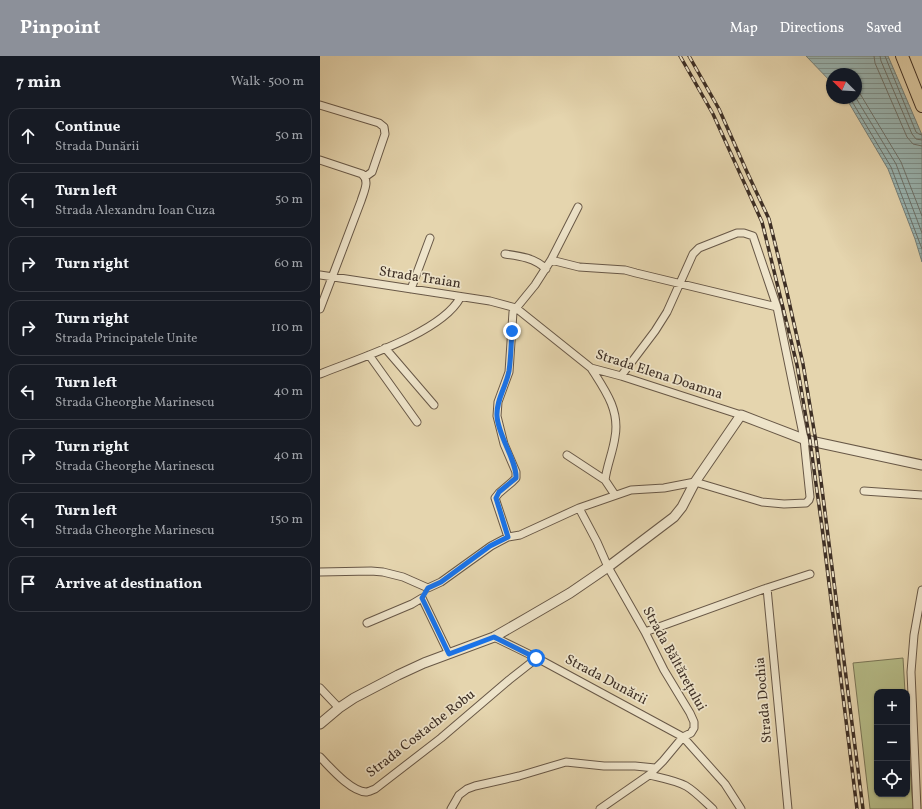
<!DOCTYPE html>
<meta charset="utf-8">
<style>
:root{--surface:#171b24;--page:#20242c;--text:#f1f3f6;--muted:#9ea1a6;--line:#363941;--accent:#8c9099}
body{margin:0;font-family:Vollkorn,serif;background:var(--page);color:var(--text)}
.controls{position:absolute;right:12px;bottom:12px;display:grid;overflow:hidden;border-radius:8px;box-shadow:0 1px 3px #0004}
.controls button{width:36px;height:36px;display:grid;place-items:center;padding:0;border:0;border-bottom:1px solid var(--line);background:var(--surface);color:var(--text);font:20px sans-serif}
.compass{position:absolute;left:506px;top:12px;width:36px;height:36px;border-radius:50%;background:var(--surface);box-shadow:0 1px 3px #0004;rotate:294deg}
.stop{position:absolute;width:12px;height:12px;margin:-9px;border:3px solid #1a73e8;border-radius:50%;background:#fff}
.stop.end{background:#1a73e8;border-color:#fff;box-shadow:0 1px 4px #0008}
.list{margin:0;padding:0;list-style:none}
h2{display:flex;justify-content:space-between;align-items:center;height:52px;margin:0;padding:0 16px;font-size:17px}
h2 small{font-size:13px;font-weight:400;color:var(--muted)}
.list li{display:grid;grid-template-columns:26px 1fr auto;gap:12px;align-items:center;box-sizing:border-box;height:56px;margin:0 8px 8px;padding:0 8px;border:1px solid var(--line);border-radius:12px}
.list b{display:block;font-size:15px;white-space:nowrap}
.list p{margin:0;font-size:13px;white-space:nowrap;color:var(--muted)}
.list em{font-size:13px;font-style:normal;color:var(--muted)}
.icon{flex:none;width:22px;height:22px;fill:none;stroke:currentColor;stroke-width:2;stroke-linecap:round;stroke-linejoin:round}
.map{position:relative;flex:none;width:602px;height:753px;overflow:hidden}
header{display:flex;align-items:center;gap:24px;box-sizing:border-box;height:56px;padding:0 20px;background:var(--accent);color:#fff}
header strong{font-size:19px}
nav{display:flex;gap:22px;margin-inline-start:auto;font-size:14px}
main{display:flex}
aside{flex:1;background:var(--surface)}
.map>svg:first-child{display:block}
.grass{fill:#b6bd89;stroke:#7a7657}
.water{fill:url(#water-rules);stroke:#75807b}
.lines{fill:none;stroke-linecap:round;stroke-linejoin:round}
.shore{stroke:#6c726c;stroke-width:1}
.minor-casing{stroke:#685847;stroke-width:9}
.tertiary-casing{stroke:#685847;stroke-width:11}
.trunk-casing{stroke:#3e2f25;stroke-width:14}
.minor{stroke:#eee4ca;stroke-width:7}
.tertiary{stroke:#eee4ca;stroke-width:9}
.trunk{stroke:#e5d5ae;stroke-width:12}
.rail-casing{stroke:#3e2f25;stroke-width:3.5}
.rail{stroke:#eee4ca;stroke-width:2;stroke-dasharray:6;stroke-linecap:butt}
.route{stroke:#1a73e8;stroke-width:5}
.labels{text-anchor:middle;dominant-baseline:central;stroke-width:3.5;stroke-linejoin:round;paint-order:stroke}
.street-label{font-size:14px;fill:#3e2f25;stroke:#eee4ca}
</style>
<header>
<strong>Pinpoint</strong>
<nav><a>Map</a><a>Directions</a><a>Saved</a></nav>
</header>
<main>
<aside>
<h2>7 min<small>Walk · 500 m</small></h2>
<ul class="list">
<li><svg class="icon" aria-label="ahead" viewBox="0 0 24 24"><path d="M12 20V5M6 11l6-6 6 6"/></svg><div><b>Continue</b><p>Strada Dunării</p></div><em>50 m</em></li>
<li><svg class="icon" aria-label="left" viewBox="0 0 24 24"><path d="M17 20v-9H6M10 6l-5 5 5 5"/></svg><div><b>Turn left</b><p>Strada Alexandru Ioan Cuza</p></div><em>50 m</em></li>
<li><svg class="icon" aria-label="right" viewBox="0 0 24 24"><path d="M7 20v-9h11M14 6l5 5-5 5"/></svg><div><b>Turn right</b></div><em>60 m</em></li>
<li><svg class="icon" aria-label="right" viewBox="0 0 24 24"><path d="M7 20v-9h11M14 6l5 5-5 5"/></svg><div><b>Turn right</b><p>Strada Principatele Unite</p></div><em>110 m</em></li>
<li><svg class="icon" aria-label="left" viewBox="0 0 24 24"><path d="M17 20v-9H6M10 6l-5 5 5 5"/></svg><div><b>Turn left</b><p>Strada Gheorghe Marinescu</p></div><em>40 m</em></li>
<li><svg class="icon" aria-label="right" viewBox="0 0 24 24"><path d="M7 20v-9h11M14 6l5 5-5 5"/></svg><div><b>Turn right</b><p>Strada Gheorghe Marinescu</p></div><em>40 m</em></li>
<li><svg class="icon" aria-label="left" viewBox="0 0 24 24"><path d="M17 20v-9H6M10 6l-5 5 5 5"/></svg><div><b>Turn left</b><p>Strada Gheorghe Marinescu</p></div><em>150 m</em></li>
<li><svg class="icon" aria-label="arrive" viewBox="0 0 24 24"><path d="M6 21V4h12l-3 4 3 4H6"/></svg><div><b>Arrive at destination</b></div></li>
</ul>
</aside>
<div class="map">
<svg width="602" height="753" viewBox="0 0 602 753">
<defs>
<pattern id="water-rules" width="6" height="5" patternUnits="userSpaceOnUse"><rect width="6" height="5" fill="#99b6b4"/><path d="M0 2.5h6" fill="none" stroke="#7e9492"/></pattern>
</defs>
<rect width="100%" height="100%" fill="#e5d5ae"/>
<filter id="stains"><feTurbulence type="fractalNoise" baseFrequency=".005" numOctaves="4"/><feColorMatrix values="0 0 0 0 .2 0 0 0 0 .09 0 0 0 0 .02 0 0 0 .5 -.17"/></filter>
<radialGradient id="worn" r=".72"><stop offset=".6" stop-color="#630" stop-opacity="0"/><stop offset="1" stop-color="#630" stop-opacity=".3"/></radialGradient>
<path class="grass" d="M583,602L585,636H557V738H587V664L593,753H550L533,607Z"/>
<path class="water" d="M486,0H568L602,79V206L595,183L568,113L526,42H536V18H512V27Z"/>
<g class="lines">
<path class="shore" d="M554,0L555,7L587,81L593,88L602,90
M560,0L561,5L592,78L596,83L602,84
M565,0L596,76L599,78L602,79
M536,31L581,106L602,160
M530,42L571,111L602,193
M536,42L576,108L602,177"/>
<g class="minor-casing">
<path id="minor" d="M0,49L59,67L64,71L65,78L52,116L45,121
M0,104L42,118C50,125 44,135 41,145L0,253
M185,198C200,200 215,202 226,213
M231,204L259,211L305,214L316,217L457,251
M0,219L170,245L196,252L271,312L301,320L421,359
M91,233L110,182
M65,292L114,349
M49,299L97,366
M271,312C285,334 300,354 295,381C293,396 287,409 285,424
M0,318C37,303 121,277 140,242
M247,399L285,424L295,439
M544,435L602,439
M259,452L277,486L288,511L325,576L344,614L370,657L374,666V672L371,677L363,681L405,728L421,753
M188,481L175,442L179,437L192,426L196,422V416L184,388L177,360L178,346L189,316L193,256L215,229L231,204L258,151
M0,516L51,515L63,516L83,521L108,532L121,526L171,490L188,481L200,479L259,452L311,434L344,432L375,426L442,446L464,448L486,447L489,444L490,441L484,383L457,251L433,180L424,177H417L379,192L373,198L347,256L335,275L301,320
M447,532L468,753
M47,567L92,548L102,542L129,598
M325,576L447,532L490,518
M174,581L217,602L363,681L343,705L329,719L280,753
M0,632L19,652
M0,701C10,711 30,735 46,736C48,736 52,734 55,733L121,682L189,624L217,602
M329,719C341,722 354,724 366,730C376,736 384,745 393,753
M131,753L139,739L147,733L155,730L199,720L246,706L284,710H315L335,712
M597,753L591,616L594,579L602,534"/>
</g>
<g class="tertiary-casing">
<path id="tertiary" d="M0,668L19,652L34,642L78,619L104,607L174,581L207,562L250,537L288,511L354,461L362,451L375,426L421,359L486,384L602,409"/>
</g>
<g class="trunk-casing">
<path id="trunk" d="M582,0L602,50"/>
</g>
<use href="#minor" class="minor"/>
<use href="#tertiary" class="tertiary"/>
<use href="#trunk" class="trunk"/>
<g class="rail-casing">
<path id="rail" d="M360,0L393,58L442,166L477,309L490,385L502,471L537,753
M369,0L399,53L427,116L449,163L466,232L483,308L496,386L543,753"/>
</g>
<use href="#rail" class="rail"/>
</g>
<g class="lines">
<path class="route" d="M192,275C191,288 191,302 189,315C186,331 176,344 177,360C178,380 197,405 196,422L179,436L176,442L188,481L170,490L121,526L108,532L102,542L129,598L174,581L216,602"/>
</g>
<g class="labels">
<g class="street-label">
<text transform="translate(100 222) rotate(9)">Strada Traian</text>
<text transform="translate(339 319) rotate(18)">Strada Elena Doamna</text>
<text transform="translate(354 603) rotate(61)">Strada Băltărețului</text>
<text transform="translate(286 624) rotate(28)">Strada Dunării</text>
<text transform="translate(444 644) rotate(-95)">Strada Dochia</text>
<text transform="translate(101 678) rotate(-38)">Strada Costache Robu</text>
</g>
</g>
<rect width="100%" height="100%" filter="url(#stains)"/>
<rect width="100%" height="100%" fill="url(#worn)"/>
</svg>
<div class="controls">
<button>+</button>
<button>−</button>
<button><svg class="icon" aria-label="locate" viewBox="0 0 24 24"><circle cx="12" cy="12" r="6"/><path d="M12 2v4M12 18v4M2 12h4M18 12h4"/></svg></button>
</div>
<svg class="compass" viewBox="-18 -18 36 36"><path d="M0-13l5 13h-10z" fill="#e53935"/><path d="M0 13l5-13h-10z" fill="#9ea1a6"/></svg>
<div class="stop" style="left:216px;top:602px"></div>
<div class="stop end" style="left:192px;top:275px"></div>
</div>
</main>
